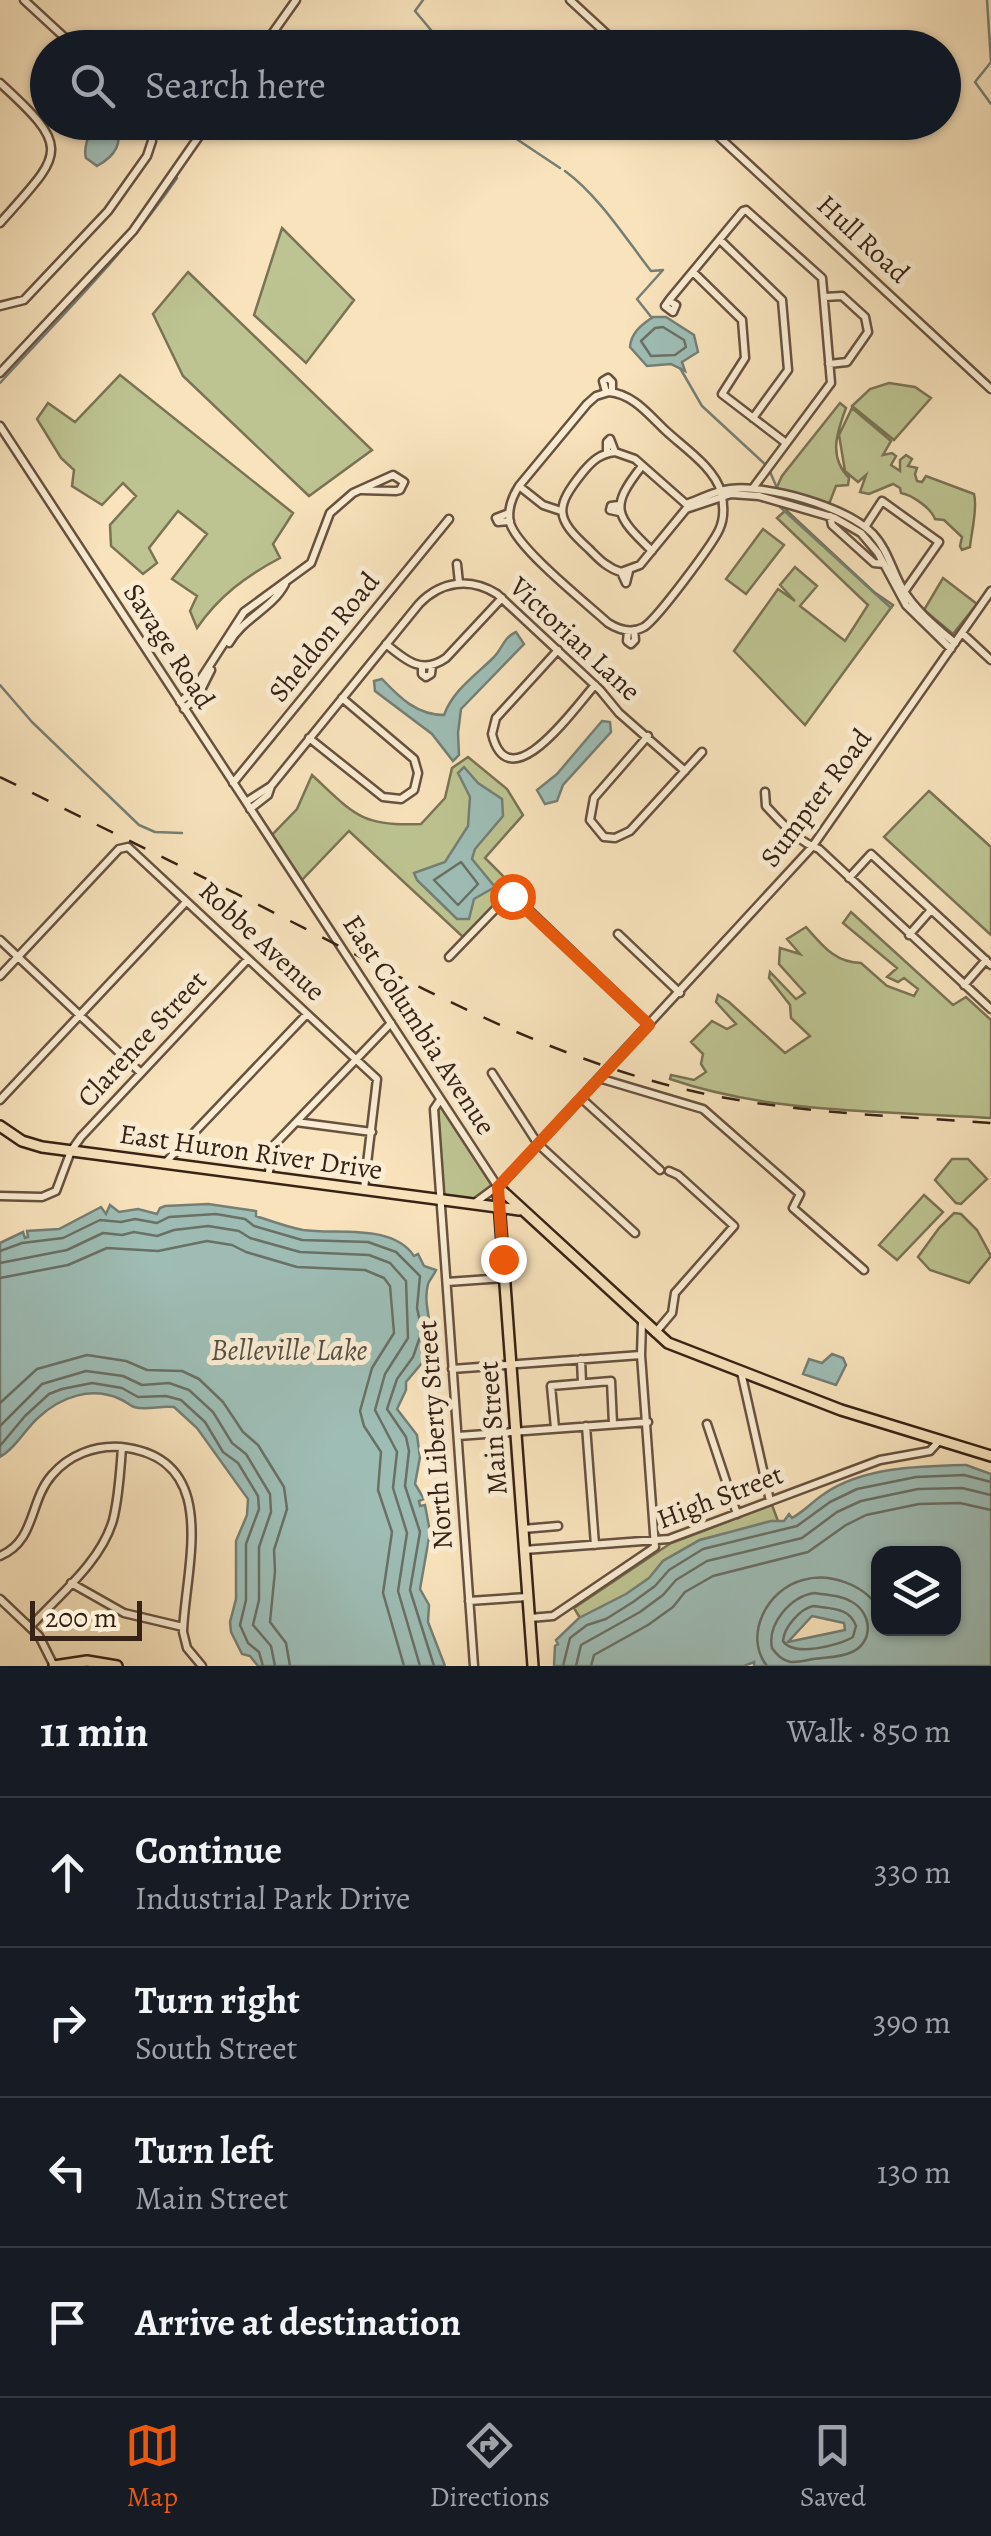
<!DOCTYPE html>
<meta charset="utf-8">
<style>
:root{--surface:#171b24;--page:#20242c;--text:#f1f3f6;--muted:#9ea1a6;--line:#363941;--accent:#ea580c}
body{margin:0;font-family:Alegreya,serif;background:var(--page);color:var(--text)}
.controls{position:absolute;right:30px;bottom:30px;display:grid;overflow:hidden;border-radius:20px;box-shadow:0 2px 8px #0004}
.controls button{width:90px;height:90px;display:grid;place-items:center;padding:0;border:0;border-bottom:2px solid var(--line);background:var(--surface);color:var(--text);font:50px sans-serif}
.scale{position:absolute;left:30px;bottom:25px;width:112px;box-sizing:border-box;padding-left:10px;border:5px solid #372216;border-top:0;font-size:28px;line-height:35px;white-space:nowrap;color:#372216;-webkit-text-stroke:8px #faedd3;paint-order:stroke}
.stop{position:absolute;width:30px;height:30px;margin:-22px;border:8px solid #ea580c;border-radius:50%;background:#fff}
.stop.end{background:#ea580c;border-color:#fff;box-shadow:0 2px 10px #0008}
.list{margin:0;padding:0;list-style:none}
h2{display:flex;justify-content:space-between;align-items:center;height:130px;margin:0;padding:0 40px;font-size:42px}
h2 small{font-size:32px;font-weight:400;color:var(--muted)}
.list li{display:grid;grid-template-columns:65px 1fr auto;gap:30px;align-items:center;box-sizing:border-box;height:150px;padding:0 40px;border-top:2px solid var(--line)}
.list b{display:block;font-size:38px;white-space:nowrap}
.list p{margin:0;font-size:32px;white-space:nowrap;color:var(--muted)}
.list em{font-size:32px;font-style:normal;color:var(--muted)}
.icon{flex:none;width:55px;height:55px;fill:none;stroke:currentColor;stroke-width:2;stroke-linecap:round;stroke-linejoin:round}
.map{position:relative;flex:none;width:991px;height:1666px;overflow:hidden}
.search{position:absolute;background:var(--surface);box-shadow:0 2px 8px #0004;left:30px;right:30px;top:30px;height:110px;display:flex;align-items:center;gap:25px;box-sizing:border-box;padding:0 35px;border-radius:55px;color:var(--muted);font-size:38px}
.sheet{height:730px;background:var(--surface)}
nav{display:flex;justify-content:space-around;align-items:center;box-sizing:border-box;height:140px;border-top:2px solid var(--line);background:var(--surface);font-size:28px;color:var(--muted)}
nav a{display:grid;justify-items:center;gap:5px}
nav .on{color:var(--accent)}
.map>svg:first-child{display:block}
.green{fill:#bdc491;stroke:#7a7354;stroke-width:2.5}
.water{fill:#9ebdb5;stroke:#757f75;stroke-width:2.5;fill-rule:evenodd}
.lines{fill:none;stroke-linecap:round;stroke-linejoin:round}
.shore{stroke:#6a7066;stroke-width:2.5}
.stream{stroke:#757f75;stroke-width:2.5}
.minor-casing{stroke:#675240;stroke-width:11}
.major-casing{stroke:#372216;stroke-width:14}
.minor{stroke:#faedd3;stroke-width:6}
.major{stroke:#f8e3bc;stroke-width:9}
.rail{stroke:#372216;stroke-width:2.5;stroke-dasharray:18 18;stroke-linecap:butt}
.route{stroke:#ea580c;stroke-width:12}
.labels{text-anchor:middle;dominant-baseline:central;stroke-width:10;stroke-linejoin:round;paint-order:stroke}
.street-label{font-size:28px;fill:#372216;stroke:#faedd3}
.water-label{font-size:30px;font-style:italic;fill:#565046;stroke:#faedd3}
</style>
<div class="map">
<svg width="991" height="1666" viewBox="0 0 991 1666">
<rect width="100%" height="100%" fill="#f8e3bc"/>
<filter id="stains"><feTurbulence type="fractalNoise" baseFrequency=".002" numOctaves="4"/><feColorMatrix values="0 0 0 0 .2 0 0 0 0 .09 0 0 0 0 .02 0 0 0 .5 -.17"/></filter>
<radialGradient id="worn" r=".72"><stop offset=".6" stop-color="#630" stop-opacity="0"/><stop offset="1" stop-color="#630" stop-opacity=".3"/></radialGradient>
<path class="green" d="M282,228L354,300L306,363L254,315Z
M188,272L372,450L309,496L183,376L153,314Z
M120,375L293,513L273,544L280,558C246,576 219,596 197,628L190,611L197,596L172,579L207,534L178,511L149,548L157,563L143,574L111,546L110,525L136,496L123,483L102,505L72,486L74,470L61,458L37,419L48,403L75,422Z
M889,383L915,387L931,398L894,440L852,406L870,389Z
M840,403L846,408C837,432 828,457 849,478L848,485L836,486L829,504L776,489L782,476Z
M852,408L891,441L883,455L892,453L896,456L891,465L900,471V460L906,455L912,459L908,466L917,468L915,474L917,481L922,482L926,476L974,494C978,508 971,534 970,547L962,550L960,546L962,537L944,520L935,519C931,508 912,495 901,493L900,488L893,484L869,494L860,492L866,475L858,482L845,471L839,435Z
M786,510L874,592L893,605L805,725L734,651L778,589L795,601L780,585L795,567L817,586L800,606L845,641L868,605L777,518Z
M763,529L784,545L746,594L726,579Z
M943,578L977,604L953,634L924,610Z
M468,757L507,789L523,815L485,858L513,886L463,937L349,831L301,881L272,835L297,809L312,775C354,814 361,827 421,824L445,798L452,768Z
M929,791L991,847V935L884,837Z
M851,912L953,1005L966,997L991,1020V1118C886,1111 771,1114 670,1079L671,1075L694,1080L706,1072L701,1064L703,1054L691,1042L712,1021L727,1029L736,1024L716,1002L718,995L729,1002L785,1053L810,1036L791,1018L790,1005L769,978L770,972L796,999L805,993L779,964L780,948L800,954L787,939L806,927C822,945 835,963 861,963L887,986L914,996L918,989L904,978L898,982L887,977L897,968L843,923Z
M438,1106L441,1107L493,1187L474,1200L443,1196Z
M952,1159H968L987,1179L961,1204L956,1203L935,1180Z
M924,1195L943,1212L897,1260L879,1245Z
M954,1213L961,1214L977,1230L991,1256L969,1283L930,1270L918,1257L939,1228Z
M772,1505L778,1521L700,1540L663,1561L650,1578L626,1595L580,1618L574,1608L671,1543Z"/>
<path class="water" d="M88,123H114C125,142 115,156 97,166L86,158C82,145 92,137 88,123Z
M653,317H666L694,335L698,352L682,362L685,371L671,364L647,366L630,347C631,333 641,325 653,317Z
M516,632L524,644L461,709L458,733L459,755L453,761L432,734L375,691L374,681L382,679C400,698 417,715 444,715C453,690 476,675 494,657C503,648 503,638 516,632Z
M602,721L610,722L611,732L563,785L557,801L545,804L537,790L557,774Z
M464,767L478,783L502,799L503,816L475,849L472,859L495,887L474,899L469,919H457L417,880L414,873L445,862L468,826L470,797L458,773Z
M208,1204L256,1211V1216C271,1221 287,1227 303,1230C336,1235 392,1223 414,1256L418,1254L424,1266L436,1270C434,1275 430,1279 428,1284C421,1310 440,1332 423,1357L432,1362L422,1363L406,1382V1390L397,1409L417,1435L420,1457L415,1484L424,1499L419,1501L420,1506L425,1505L430,1532L420,1589L429,1605L428,1622L445,1666H258L250,1656L242,1654L231,1632L230,1622L236,1599V1541L247,1515L248,1499L197,1428L174,1407C161,1405 147,1411 134,1407C129,1405 125,1401 120,1399C91,1386 61,1397 39,1417C25,1429 16,1448 0,1457V1243L23,1232L25,1238L28,1237L27,1231L59,1229L101,1207L106,1214L110,1205L119,1212L138,1209L157,1214L160,1208L165,1206Z
M832,1354L843,1358L846,1365L836,1385L803,1374L809,1359L822,1363Z
M966,1465L991,1474V1666H754V1662L744,1666H554L555,1646L558,1644L556,1640L579,1618L626,1594L649,1578L663,1561L700,1540L771,1521H784L789,1514L792,1518C805,1511 813,1501 824,1494C863,1467 920,1466 966,1465ZM878,1554H954V1628H878ZM812,1616L844,1623L845,1630L788,1642Z"/>
<g class="lines">
<path class="shore" d="M663,327L684,340L686,347L675,355L651,356L641,341L655,328Z
M461,862L478,884L458,905L434,880Z
M0,1251L22,1243L63,1238L100,1220L121,1222L135,1219L157,1223L169,1217L216,1214L245,1219L254,1226L302,1240L368,1242L396,1252L420,1276L417,1308L422,1331L413,1357L397,1379L387,1409L406,1437L409,1451L405,1486L420,1532L410,1590L434,1666
M0,1263L67,1250L103,1233L122,1235L134,1232L157,1236L174,1230L208,1226L239,1231L250,1238L300,1252L369,1255L390,1263L406,1281L408,1338L385,1374L375,1410L397,1452L393,1488L407,1533L398,1591L420,1666
M0,1278L68,1265L107,1248L158,1251L207,1241L232,1245L246,1252L297,1267L365,1270L384,1278L390,1286L394,1333L372,1368L360,1411L364,1426L381,1452L378,1490L392,1532L383,1593L404,1666
M0,1403L37,1369L87,1355L126,1361L147,1370L182,1371L199,1379L223,1402L243,1432L258,1445L284,1487L287,1509L274,1550L275,1571L270,1622L286,1643L290,1666
M0,1426L42,1384L86,1371L123,1376L142,1385L169,1383L189,1390L213,1412L232,1443L246,1454L270,1494L271,1512L259,1547V1600L253,1625L271,1646L275,1666
M0,1446L25,1416L49,1394L62,1389L92,1383L122,1388L138,1397L166,1396L181,1400L205,1422L223,1452L238,1463L258,1496L259,1509L246,1544V1600L240,1625L248,1643L259,1652L263,1666
M814,1593C827,1595 841,1595 852,1602C872,1613 874,1642 852,1652C839,1658 827,1657 813,1659C795,1663 784,1666 772,1648C767,1624 790,1597 814,1593Z
M813,1606C831,1609 849,1607 856,1626L853,1637C838,1646 793,1657 783,1641C784,1627 800,1609 813,1606Z
M563,1666L570,1638L587,1625L606,1619L633,1602L655,1586L669,1570L703,1549L797,1526L830,1502L857,1489L916,1477L964,1475L991,1482
M576,1666L581,1645L640,1612L663,1595L676,1580L707,1561L802,1538L837,1512L861,1501L918,1489L962,1488L991,1495
M591,1666L594,1655L648,1625L673,1607L685,1592L713,1576L808,1552L846,1525L866,1515L919,1504L960,1503L991,1510
M767,1666C743,1636 767,1589 803,1580C829,1572 865,1585 878,1608"/>
<path class="stream" d="M423,0L415,11L446,48
M987,0L991,62L975,82L991,104
M500,122L512,136L560,168
M565,171C599,196 626,239 651,271L663,270L637,299L652,318
M680,368L702,406L768,467L777,488
M0,383C61,316 126,253 177,178
M780,507L891,608
M0,685L32,722L139,825L155,832L182,833"/>
<g class="minor-casing">
<path id="minor" d="M24,0L76,48
M570,0L622,48
M262,48L296,0
M0,83C74,150 62,153 0,223
M703,122L991,389
M720,240L782,300L788,370L753,418
M693,272L742,320L745,358L722,394L786,443
M824,297L842,296L865,317L868,332L847,362L829,364
M669,301L676,305L673,312L665,306L670,299L743,211L746,210L822,278L831,383L753,488
M0,306L24,300L108,211L147,156L152,141L150,122
M0,373L133,231L209,122
M606,392L603,381L608,378L612,382V392
M609,392C633,394 649,415 665,430C684,448 714,467 721,492C724,505 725,518 719,530C712,545 657,619 644,627C631,634 619,630 608,623C585,602 518,549 510,523C507,509 512,497 519,486L587,404L596,396Z
M0,426L498,1187
M607,453V442L610,439L615,452
M642,466C609,508 615,515 652,551
M519,486L543,505L561,511
M619,505L611,506L610,510L619,512
M509,513L496,518L498,522L510,521
M830,516L832,525L874,563L884,564
M865,527L882,501L939,542L904,592
M457,564L459,583
M621,572L626,583L629,571
M628,631L627,641L631,644L635,640L634,630
M962,633L991,660
M229,643C243,618 272,609 285,584
M386,644C405,660 422,675 446,658L502,598
M951,649L906,605L878,553L861,533L835,518L759,496L731,494L686,509L640,565L621,572C607,568 599,559 589,549C555,518 554,508 583,472C593,460 600,454 615,452L635,459L686,504C701,499 714,491 730,489C767,484 847,507 873,534C887,549 892,570 902,588C915,610 936,627 955,643
M558,650L496,718L492,734C509,803 576,706 595,685
M422,666V674L426,677L431,674L432,666
M180,702L193,691L244,612L311,563L330,513L353,493L393,475L404,482L400,490L396,491L361,490
M184,709L198,696L211,670
M648,736L594,798L590,820L604,837L615,838L630,831L702,752
M309,738L383,797L401,799L414,790L418,773L414,759L342,698
M233,783L449,519
M271,786L419,604C441,581 470,577 497,594L600,690L619,713L685,771
M765,792L766,806C781,822 798,842 819,849L991,1009
M246,802L271,786L268,795L250,809
M849,878L871,854L991,965
M618,934L680,993
M909,935L931,910
M0,940L141,1073
M449,957L505,899L513,895L649,1025
M0,976L119,849L128,847L377,1079L364,1189
M964,985L986,960
M492,1073L538,1144L635,1233
M599,1078L703,1109L800,1194L793,1208L864,1270
M581,1098L660,1170
M0,1100L186,902
M440,1100L434,1109L474,1666
M296,1122L372,1132
M166,1162L307,1014
M268,1177L274,1145L391,1023
M0,1196L42,1197L56,1191L71,1151L81,1137L248,959
M476,1202L503,1182L812,847L991,591
M447,1282L504,1278
M655,1333L672,1313L675,1293L734,1226L678,1175L669,1171
M581,1359L582,1383
M452,1369L641,1355
M741,1372L770,1501
M707,1424L737,1514
M586,1426L595,1545
M555,1428L551,1386L611,1381L613,1424
M458,1436L648,1422
M523,1529L558,1526
M524,1550L669,1539L880,1460L930,1451L939,1441
M0,1556C36,1541 29,1501 52,1475C69,1455 95,1445 121,1447C223,1458 185,1567 183,1632L187,1648L202,1666
M71,1583L124,1613L183,1627
M0,1599L39,1636L54,1666
M469,1601L527,1597
M530,1618L553,1616L655,1547L641,1355L642,1322
M30,1627C59,1595 101,1562 113,1520C119,1497 120,1472 122,1448"/>
</g>
<g class="major-casing">
<path id="major" d="M0,1126L22,1141L42,1147L519,1210
M498,1187L668,1343L841,1410L991,1456
M498,1189L533,1666
M54,1666L87,1661L117,1666"/>
</g>
<use href="#minor" class="minor"/>
<use href="#major" class="major"/>
<path class="rail" d="M0,777C113,833 227,888 339,946C447,1002 557,1057 675,1087C778,1113 885,1115 991,1123"/>
</g>
<g class="lines">
<path class="route" d="M503,1259L498,1187L649,1025L512,896"/>
</g>
<g class="labels">
<g class="street-label">
<text transform="translate(863 239) rotate(43)">Hull Road</text>
<text transform="translate(324 637) rotate(-51)">Sheldon Road</text>
<text transform="translate(575 639) rotate(43)">Victorian Lane</text>
<text transform="translate(169 646) rotate(57)">Savage Road</text>
<text transform="translate(816 798) rotate(-53)">Sumpter Road</text>
<text transform="translate(262 941) rotate(43)">Robbe Avenue</text>
<text transform="translate(419 1025) rotate(57)">East Columbia Avenue</text>
<text transform="translate(142 1039) rotate(-47)">Clarence Street</text>
<text transform="translate(251 1152) rotate(8)">East Huron River Drive</text>
<text transform="translate(493 1428) rotate(-94)">Main Street</text>
<text transform="translate(435 1435) rotate(-94)">North Liberty Street</text>
<text transform="translate(720 1497) rotate(-21)">High Street</text>
</g>
<g class="water-label">
<text x="289" y="1350">Belleville Lake</text>
</g>
</g>
<rect width="100%" height="100%" filter="url(#stains)"/>
<rect width="100%" height="100%" fill="url(#worn)"/>
</svg>
<div class="controls">
<button><svg class="icon" aria-label="layers" viewBox="0 0 24 24"><path d="M12 4l9 5-9 5-9-5zM3 14l9 5 9-5"/></svg></button>
</div>
<div class="scale">200 m</div>
<div class="stop" style="left:512px;top:896px"></div>
<div class="stop end" style="left:503px;top:1259px"></div>
<div class="search"><svg class="icon" aria-label="search" viewBox="0 0 24 24"><circle cx="10" cy="10" r="6"/><path d="M15 15l6 6"/></svg>Search here</div>
</div>
<section class="sheet">
<h2>11 min<small>Walk · 850 m</small></h2>
<ul class="list">
<li><svg class="icon" aria-label="ahead" viewBox="0 0 24 24"><path d="M12 20V5M6 11l6-6 6 6"/></svg><div><b>Continue</b><p>Industrial Park Drive</p></div><em>330 m</em></li>
<li><svg class="icon" aria-label="right" viewBox="0 0 24 24"><path d="M7 20v-9h11M14 6l5 5-5 5"/></svg><div><b>Turn right</b><p>South Street</p></div><em>390 m</em></li>
<li><svg class="icon" aria-label="left" viewBox="0 0 24 24"><path d="M17 20v-9H6M10 6l-5 5 5 5"/></svg><div><b>Turn left</b><p>Main Street</p></div><em>130 m</em></li>
<li><svg class="icon" aria-label="arrive" viewBox="0 0 24 24"><path d="M6 21V4h12l-3 4 3 4H6"/></svg><div><b>Arrive at destination</b></div></li>
</ul>
</section>
<nav>
<a class="on"><svg class="icon" aria-label="map" viewBox="0 0 24 24"><path d="M3 6l6-2 6 2 6-2v14l-6 2-6-2-6 2zM9 4v14M15 6v14"/></svg>Map</a>
<a><svg class="icon" aria-label="directions" viewBox="0 0 24 24"><path d="M12 3l9 9-9 9-9-9zM9 14v-3h6M13 9l2 2-2 2"/></svg>Directions</a>
<a><svg class="icon" aria-label="saved" viewBox="0 0 24 24"><path d="M7 4h10v16l-5-4-5 4z"/></svg>Saved</a>
</nav>
